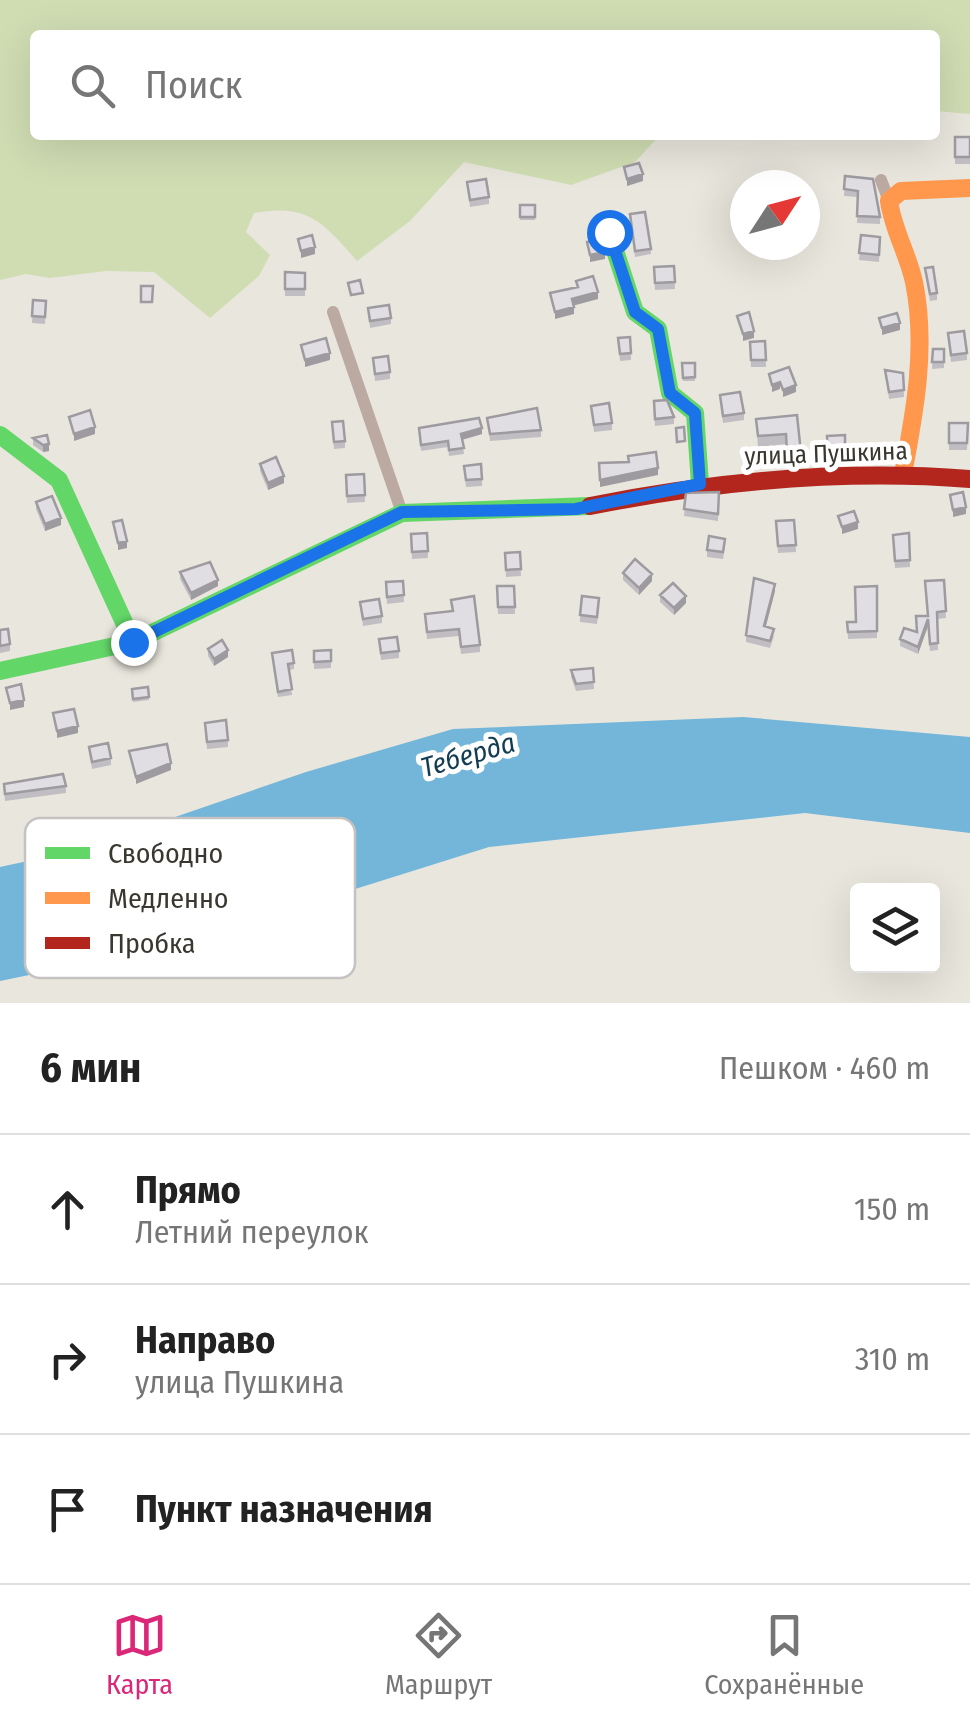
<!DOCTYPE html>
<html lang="ru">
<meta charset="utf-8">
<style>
:root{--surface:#fff;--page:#f6f6f6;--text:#222;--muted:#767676;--line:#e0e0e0;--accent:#db2777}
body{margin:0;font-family:"Fira Sans Condensed",sans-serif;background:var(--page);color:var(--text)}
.controls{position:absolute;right:30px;bottom:30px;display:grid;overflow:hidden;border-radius:10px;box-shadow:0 10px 40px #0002}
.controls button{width:90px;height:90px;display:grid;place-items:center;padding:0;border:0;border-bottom:2px solid var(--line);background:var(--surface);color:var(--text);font:50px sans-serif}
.compass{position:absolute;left:730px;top:170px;width:90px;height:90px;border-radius:50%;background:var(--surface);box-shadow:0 10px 40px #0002;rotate:54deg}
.stop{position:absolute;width:30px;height:30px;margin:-22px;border:8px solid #1a73e8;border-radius:50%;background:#fff}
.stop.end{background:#1a73e8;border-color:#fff;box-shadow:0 2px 10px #0008}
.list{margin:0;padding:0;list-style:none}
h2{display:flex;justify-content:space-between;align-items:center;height:130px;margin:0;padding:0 40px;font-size:42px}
h2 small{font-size:32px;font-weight:400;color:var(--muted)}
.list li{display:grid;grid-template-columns:65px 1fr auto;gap:30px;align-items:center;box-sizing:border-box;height:150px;padding:0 40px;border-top:2px solid var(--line)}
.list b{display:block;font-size:38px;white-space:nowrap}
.list p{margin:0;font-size:32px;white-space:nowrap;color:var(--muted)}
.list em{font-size:32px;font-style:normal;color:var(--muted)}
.icon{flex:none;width:55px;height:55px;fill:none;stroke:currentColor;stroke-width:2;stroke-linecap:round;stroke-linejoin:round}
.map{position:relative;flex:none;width:970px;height:1003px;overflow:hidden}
.search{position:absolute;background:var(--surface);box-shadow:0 10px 40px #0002;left:30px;right:30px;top:30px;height:110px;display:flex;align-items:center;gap:25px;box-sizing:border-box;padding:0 35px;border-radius:10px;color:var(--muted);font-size:38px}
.sheet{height:580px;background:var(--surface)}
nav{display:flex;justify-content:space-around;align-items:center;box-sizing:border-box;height:140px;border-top:2px solid var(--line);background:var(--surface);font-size:28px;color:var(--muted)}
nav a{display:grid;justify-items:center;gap:5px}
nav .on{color:var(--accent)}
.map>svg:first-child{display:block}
.green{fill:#d0ddb3}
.water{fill:#73b6da}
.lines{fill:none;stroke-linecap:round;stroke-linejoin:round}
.street{stroke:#bcaaa2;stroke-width:12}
.fast{stroke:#63d668;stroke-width:18}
.slow{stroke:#ff974d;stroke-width:18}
.jam{stroke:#b3261e;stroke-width:18}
.wall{fill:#c1bec3}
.shaded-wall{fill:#9d9b9f}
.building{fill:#e0dde3;stroke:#9d9b9f;stroke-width:2.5}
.route{stroke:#1a73e8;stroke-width:12}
.labels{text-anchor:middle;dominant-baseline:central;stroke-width:10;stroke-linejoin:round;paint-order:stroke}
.street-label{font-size:25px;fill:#393730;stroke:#fff}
.water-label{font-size:28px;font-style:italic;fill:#133c53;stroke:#fff}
.key{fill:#fff;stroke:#c4c3c1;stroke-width:2.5}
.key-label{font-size:28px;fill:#393730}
</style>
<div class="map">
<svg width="970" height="1003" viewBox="0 0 970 1003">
<rect width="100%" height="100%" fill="#e9e6dd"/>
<path class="green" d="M0,0H970V114L935,111V35H35V135H660L635,162L571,185L464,162L410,221L357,261C324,223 308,203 254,213L246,232L270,255L259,276L210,318L154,272L106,271L50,278L26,274L0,280Z"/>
<path class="water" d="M743,717L970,737V833L805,813L489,847L180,944L0,981V867L79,850L306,772L453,729Z"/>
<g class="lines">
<path class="street" d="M881,180L889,201
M333,312L402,513"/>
<path class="fast" d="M609,232L635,312L658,329L670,393L695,413L700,484
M0,435L59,480L133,642
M0,671L133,642L402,513L590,506"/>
<path class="slow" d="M903,474C915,411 927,346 914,282C908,254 893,230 889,201L901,191L970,188"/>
<path class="jam" d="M590,506C716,481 841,469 970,479"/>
</g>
<path class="wall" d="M955,137H970V164H955Z
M845,176L880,217V224L857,223L858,197L844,196Z
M467,182L489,197V204L470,207Z
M520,205H535V220H520Z
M630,214L651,249V254L635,257Z
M861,235L880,237L879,262L859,260Z
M674,266L675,289L655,290L654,267Z
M925,268L937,293V300L930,301Z
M285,272L305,273V296H285Z
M33,300L46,301L45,324L32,323Z
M368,308L391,318V324L370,328Z
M948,333L967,353V360L951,362Z
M630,337L631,360L620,361L618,338Z
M765,341L766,367H751L750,342Z
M933,349H944V368L932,369Z
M373,358L390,372V379L375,381Z
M682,363H695V381H683Z
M885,370L903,373L904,397L889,399Z
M720,395L744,413V420L723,423Z
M654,401L674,417V424L655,426Z
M591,406L612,423V430L594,432Z
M797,415L801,464L787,465L786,444L758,447L756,419Z
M487,418L541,430V437L490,441Z
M949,423H968L967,450H949Z
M419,428L482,434L462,440L464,454L449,456L448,447L421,451Z
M332,429L345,441V448L334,449Z
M47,435L49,451L43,452L33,445V438Z
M845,435V464L828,465L827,436Z
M260,464L284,483L268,490L260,471Z
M464,466L482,479V486L466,487Z
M364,474L365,502L347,503L346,475Z
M719,492L718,521L684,516L686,493Z
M36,502L61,525L45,531L36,509Z
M794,520L796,552L778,553L776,521Z
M427,533L428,558L412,559L411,534Z
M909,533L910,567L895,568L893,535Z
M725,546L723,559L707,557V550Z
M520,552L521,576L506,577L505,553Z
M180,572L218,586L191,600L180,579Z
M623,573L652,581L639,595L623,580Z
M944,580L946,618L937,619L938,650L930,651L928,626L918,654L900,646V639L916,632L927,616Z
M403,581L404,602L387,604L386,582Z
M497,586H514L515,614H498Z
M877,586V638L848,639L847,622H856Z
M775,591L766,626L774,636L770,648L746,642V635Z
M660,595L686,603L674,615L660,602Z
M451,600L480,645V652L461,654L459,636L427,639L425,614L452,611Z
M360,602L382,616V623L363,626Z
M599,605L597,624L580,622V615Z
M0,630L10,644V651L0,653Z
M379,639L399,651V658L381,660Z
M208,649L228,657L214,666L208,656Z
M331,650V668L314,669V651Z
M272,653L294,663V669L289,670L292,695L278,697Z
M593,668L594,689L576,691L571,677V670Z
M148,687L149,700L133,702L132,689Z
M205,730L228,740V747L207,749Z
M89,747L111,758V765L92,769Z
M4,784L66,786V793L5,801Z"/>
<path class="shaded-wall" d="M643,174V181L627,186V179Z
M315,247V254L301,258V251Z
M605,252V259L590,262V255Z
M598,292V299L572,306V299Z
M574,307V314L555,319V312Z
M900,323V330L882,335V328Z
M754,331V338L743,341V334Z
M330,353V360L305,367V360Z
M780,382V389L772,392V385Z
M796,385V392L783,397V390Z
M95,427V434L74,441V434Z
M482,428V434L461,440V434Z
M49,444V451L43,452V445Z
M658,468V475L600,487V480Z
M284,476V483L268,490V483Z
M966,507V514L953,517V510Z
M61,518V525L45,531V524Z
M858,522V529L842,534V527Z
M127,541V548L118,550V543Z
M652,574V581L639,595V588Z
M218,580V586L191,600V593Z
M775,584V591L764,633V626Z
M686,596V603L674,615V608Z
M928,619V626L918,654V647Z
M228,650V657L214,666V659Z
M24,700V707L10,710V703Z
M78,726V733L57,738V731Z
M171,763V770L136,784V777Z"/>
<path class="building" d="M955,137H970V157H955Z
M639,163L643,174L627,179L624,167Z
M845,176L873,179L880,217L857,216L858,191L844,189Z
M486,179L489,197L470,200L467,182Z
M520,205H535V217H520Z
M645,212L651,249L635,251L630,214Z
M312,235L315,247L301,251L298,239Z
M861,235L880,237L879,255L859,253Z
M600,239L605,252L590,255L587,242Z
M674,266L675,282L655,283L654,267Z
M933,267L937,293L930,294L925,268Z
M285,272L305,273V289H285Z
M593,276L598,292L572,299L574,307L555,312L550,293L578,287L576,281Z
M360,280L363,293L351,295L348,283Z
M141,286H153L152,302H141Z
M33,300L46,301L45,317L32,316Z
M389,305L391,318L370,321L368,308Z
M749,312L754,331L743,334L737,316Z
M897,313L900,323L882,328L879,318Z
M964,331L967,353L951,355L948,333Z
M630,337L631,353L620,354L618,338Z
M326,338L330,353L305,360L301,345Z
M765,341L766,360H751L750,342Z
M933,349H944V362H932Z
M388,356L390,372L375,374L373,358Z
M682,363H695V377L683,378Z
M789,367L796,385L783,390L780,382L772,385L769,374Z
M885,370L903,373L904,390L889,392Z
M740,392L744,413L723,416L720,395Z
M667,400L674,417L655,419L654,401Z
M609,403L612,423L594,425L591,406Z
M537,408L541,430L490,434L487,418Z
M90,410L95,427L74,434L69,417Z
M797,415L801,453L787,454L786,434L758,436L756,419Z
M479,418L482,428L461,434L464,448L449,450L448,441L421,445L419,428Z
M343,421L345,441L334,442L332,422Z
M949,423H968L967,443H949Z
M684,427L685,441L677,442L676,428Z
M47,435L49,444L43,445L33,438Z
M845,435V457L828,458L827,436Z
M656,452L658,468L600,480L599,463L629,462L628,456Z
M276,457L284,476L268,483L260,464Z
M481,464L482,479L466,480L464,466Z
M364,474L365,495L347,496L346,475Z
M719,492L718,514L684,509L686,493Z
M963,492L966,507L953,510L950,495Z
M52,496L61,518L45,524L36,502Z
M854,511L858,522L842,527L838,516Z
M122,520L127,541L118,543L113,522Z
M794,520L796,545L778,546L776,521Z
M427,533L428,551L412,552L411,534Z
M909,533L910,560L895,561L893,535Z
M709,536L725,539L723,552L707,550Z
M520,552L521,569L506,570L505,553Z
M635,559L652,574L639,588L623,573Z
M210,562L218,580L191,593L180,572Z
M754,578L775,584L764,626L774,629L770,641L746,635Z
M944,580L946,611L937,612L938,643L930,644L928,619L918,647L900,639L904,628L917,632L916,616H928L925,581Z
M403,581L404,595L387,597L386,582Z
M673,583L686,596L674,608L660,595Z
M497,586H514L515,607H498Z
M877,586V631L848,632L847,622H856L855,587Z
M474,596L480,645L461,647L459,629L427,632L425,614L453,611L451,600Z
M582,596L599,598L597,617L580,615Z
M379,599L382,616L363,619L360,602Z
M8,629L10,644L0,646V630Z
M397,637L399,651L381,653L379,639Z
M222,640L228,650L214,659L208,649Z
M292,650L294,663L288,664L292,689L278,692L272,653Z
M331,650V661L314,662V651Z
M593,668L594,682L576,684L571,670Z
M21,684L24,700L10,703L6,688Z
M148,687L149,697L133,699L132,689Z
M74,709L78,726L57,731L53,713Z
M226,720L228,740L207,742L205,723Z
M108,743L111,758L92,762L89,747Z
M167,744L171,763L136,777L129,751Z
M63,774L66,786L5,794L4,784Z"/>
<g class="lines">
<path class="route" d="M133,642L402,512L576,509L700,484L695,413L670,393L658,329L635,312L609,232"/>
</g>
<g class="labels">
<g class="street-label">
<text transform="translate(826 454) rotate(-2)">улица Пушкина</text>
</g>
<g class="water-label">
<text transform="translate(468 755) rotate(-16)">Теберда</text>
</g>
</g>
<rect x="25" y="818" width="330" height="160" rx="15" class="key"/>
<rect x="45" y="847" width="45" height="12" fill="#63d668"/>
<rect x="45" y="892" width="45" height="12" fill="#ff974d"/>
<rect x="45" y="937" width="45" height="12" fill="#b3261e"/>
<g class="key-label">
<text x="108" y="863">Свободно</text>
<text x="108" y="908">Медленно</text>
<text x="108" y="953">Пробка</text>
</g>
</svg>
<div class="controls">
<button><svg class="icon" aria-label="layers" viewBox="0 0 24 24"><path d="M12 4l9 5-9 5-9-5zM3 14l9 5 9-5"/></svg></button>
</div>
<svg class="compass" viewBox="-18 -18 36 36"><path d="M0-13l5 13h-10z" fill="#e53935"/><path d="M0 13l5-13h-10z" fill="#767676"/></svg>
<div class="stop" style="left:609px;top:232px"></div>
<div class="stop end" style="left:133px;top:642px"></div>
<div class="search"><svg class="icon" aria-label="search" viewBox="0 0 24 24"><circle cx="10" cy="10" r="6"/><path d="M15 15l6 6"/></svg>Поиск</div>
</div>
<section class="sheet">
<h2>6 мин<small>Пешком · 460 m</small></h2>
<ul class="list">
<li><svg class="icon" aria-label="ahead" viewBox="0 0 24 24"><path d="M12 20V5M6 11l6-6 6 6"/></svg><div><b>Прямо</b><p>Летний переулок</p></div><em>150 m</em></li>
<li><svg class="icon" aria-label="right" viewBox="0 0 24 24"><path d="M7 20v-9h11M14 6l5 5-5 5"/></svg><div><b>Направо</b><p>улица Пушкина</p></div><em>310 m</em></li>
<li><svg class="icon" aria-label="arrive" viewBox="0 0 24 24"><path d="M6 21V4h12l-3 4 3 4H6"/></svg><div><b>Пункт назначения</b></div></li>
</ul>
</section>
<nav>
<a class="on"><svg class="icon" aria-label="map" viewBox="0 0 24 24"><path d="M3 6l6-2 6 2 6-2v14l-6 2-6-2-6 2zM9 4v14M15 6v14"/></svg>Карта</a>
<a><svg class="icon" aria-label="directions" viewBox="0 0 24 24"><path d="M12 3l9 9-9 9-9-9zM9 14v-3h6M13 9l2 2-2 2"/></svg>Маршрут</a>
<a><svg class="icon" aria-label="saved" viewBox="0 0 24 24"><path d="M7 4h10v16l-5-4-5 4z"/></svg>Сохранённые</a>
</nav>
